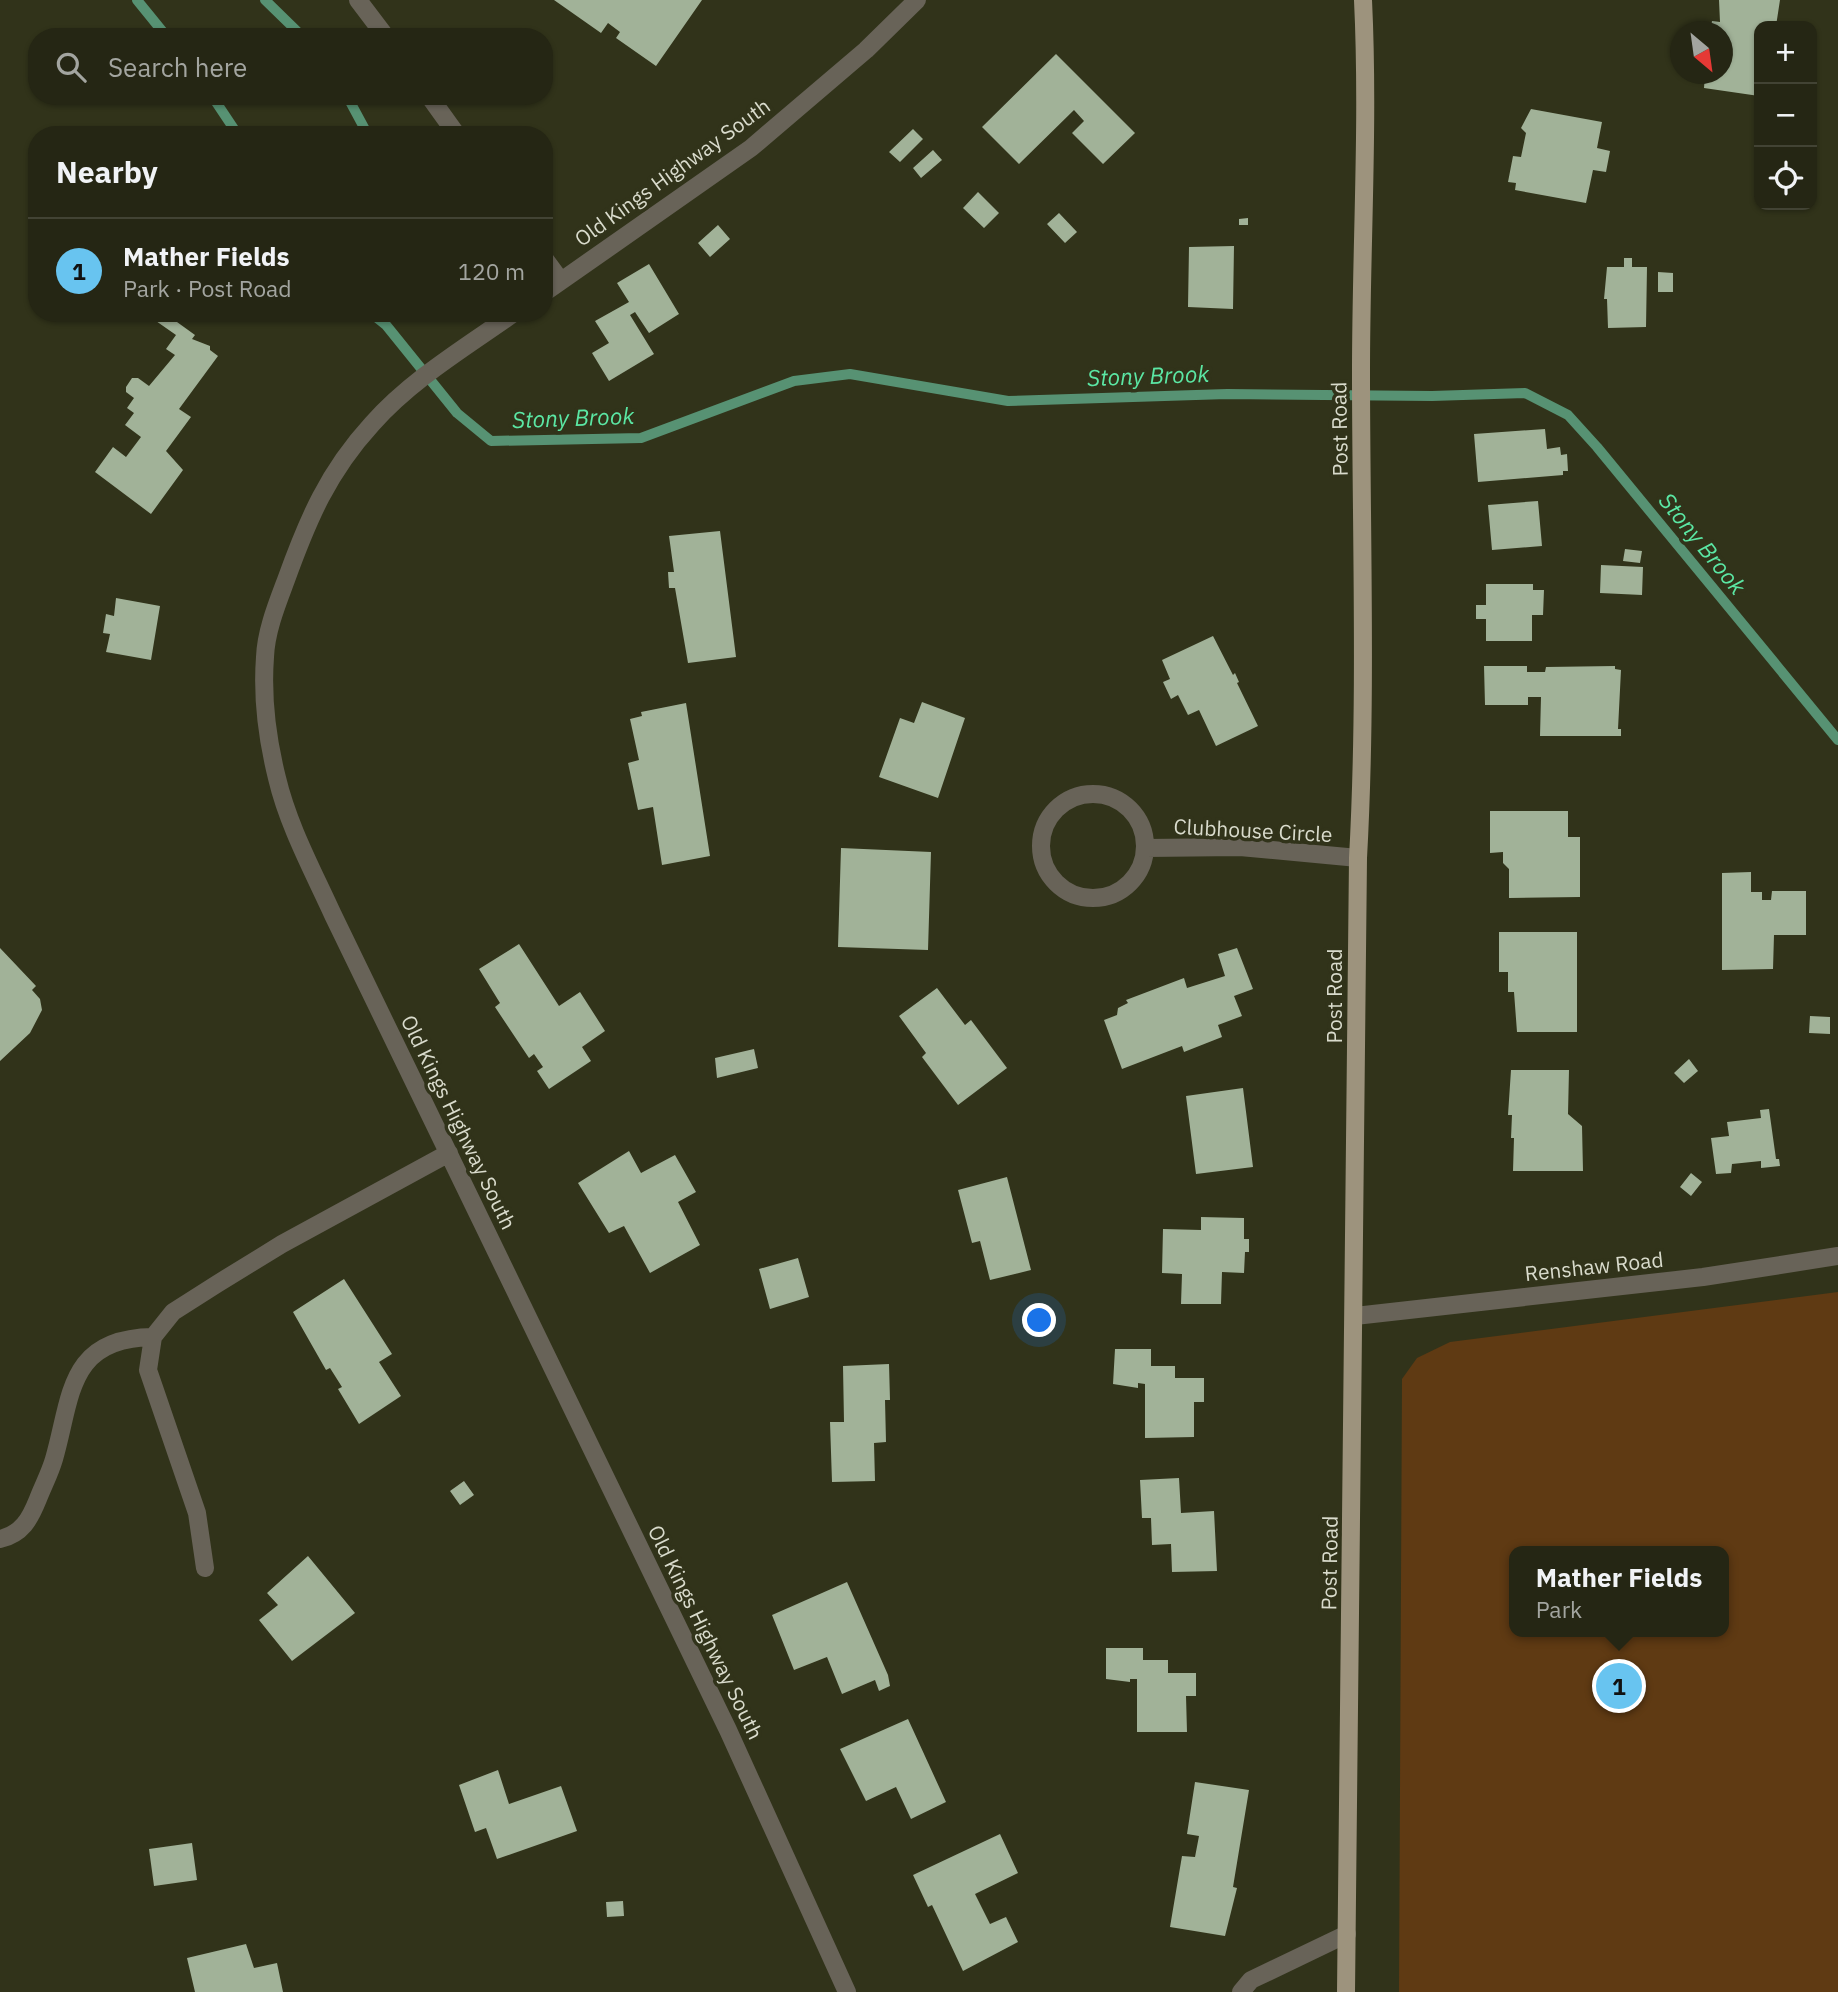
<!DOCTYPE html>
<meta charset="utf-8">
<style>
:root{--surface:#252614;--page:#2d2e1d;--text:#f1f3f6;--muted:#a3a5a0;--line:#424334;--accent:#68c4f0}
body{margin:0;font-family:"IBM Plex Sans",sans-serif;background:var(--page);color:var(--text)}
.controls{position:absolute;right:21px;top:21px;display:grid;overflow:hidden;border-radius:14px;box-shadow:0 2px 5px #0004}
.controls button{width:63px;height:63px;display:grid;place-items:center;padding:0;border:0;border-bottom:2px solid var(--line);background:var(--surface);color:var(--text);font:35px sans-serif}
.compass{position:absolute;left:1670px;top:21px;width:63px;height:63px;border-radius:50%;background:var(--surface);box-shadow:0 2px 5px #0004;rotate:151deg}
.you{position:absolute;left:1040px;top:1321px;width:24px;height:24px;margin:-18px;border:5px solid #fff;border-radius:50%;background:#1a73e8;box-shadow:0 0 0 10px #1a73e833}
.badge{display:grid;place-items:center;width:46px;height:46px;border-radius:50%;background:var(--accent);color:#111;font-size:23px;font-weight:700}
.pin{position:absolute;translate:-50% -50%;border:4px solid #fff;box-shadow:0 2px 7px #0006}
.popup{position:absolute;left:1509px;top:1546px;width:220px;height:91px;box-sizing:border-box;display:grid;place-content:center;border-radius:14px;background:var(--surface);filter:drop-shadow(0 2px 5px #0005);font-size:23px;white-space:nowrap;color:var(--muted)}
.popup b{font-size:26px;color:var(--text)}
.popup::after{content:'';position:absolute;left:50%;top:100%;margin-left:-14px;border:14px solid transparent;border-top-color:var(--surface)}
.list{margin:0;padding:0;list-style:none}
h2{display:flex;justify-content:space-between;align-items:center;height:91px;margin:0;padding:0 28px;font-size:30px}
h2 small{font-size:23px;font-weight:400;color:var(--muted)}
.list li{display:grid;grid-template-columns:46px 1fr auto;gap:21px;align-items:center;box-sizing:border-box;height:105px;padding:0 28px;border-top:2px solid var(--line)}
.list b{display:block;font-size:26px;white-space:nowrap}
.list p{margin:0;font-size:23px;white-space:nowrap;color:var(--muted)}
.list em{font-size:23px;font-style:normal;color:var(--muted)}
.icon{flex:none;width:38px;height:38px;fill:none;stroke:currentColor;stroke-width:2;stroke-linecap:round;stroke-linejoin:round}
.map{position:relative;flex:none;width:1838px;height:1992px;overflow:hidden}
.search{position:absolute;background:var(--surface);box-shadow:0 2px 5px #0004;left:28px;top:28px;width:525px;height:77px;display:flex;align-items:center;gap:18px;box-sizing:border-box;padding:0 24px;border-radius:28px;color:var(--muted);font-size:26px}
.panel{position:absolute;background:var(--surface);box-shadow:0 2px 5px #0004;left:28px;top:126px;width:525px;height:196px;border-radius:28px}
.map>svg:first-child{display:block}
.green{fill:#5f3a13;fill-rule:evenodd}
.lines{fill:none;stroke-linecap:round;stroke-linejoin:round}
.stream{stroke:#579273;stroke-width:10}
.building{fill:#a1b298}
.minor{stroke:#686358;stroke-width:18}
.major{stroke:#9d937d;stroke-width:18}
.labels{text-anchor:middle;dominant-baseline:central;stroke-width:7;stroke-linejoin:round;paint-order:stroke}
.street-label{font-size:21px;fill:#d9dbcc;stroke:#31331a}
.water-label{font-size:23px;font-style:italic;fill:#5be7a4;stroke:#31331a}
</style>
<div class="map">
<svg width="1838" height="1992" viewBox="0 0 1838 1992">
<rect width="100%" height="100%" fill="#31331a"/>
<path class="green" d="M1838,1292V1992H1399L1402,1379L1417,1358L1450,1342ZM1514,1551H1724V1632H1514Z"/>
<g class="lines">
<path class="stream" d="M137,0L167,37
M265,0L303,37
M212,96L238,135
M347,96L368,135
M371,313L386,325L457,413L491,441L641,438L794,381L850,374L1008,401L1227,394L1432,396L1525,393L1568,415L1597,447L1838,740"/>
</g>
<path class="building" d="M554,0H702L656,66L616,38L620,32L608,23L601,33Z
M1719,0H1780L1776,26H1759V96L1704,88L1705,74H1722V32H1710L1712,21L1720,22Z
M1056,54L1135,133L1103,164L1072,133L1084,121L1074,110L1019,164L982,127Z
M1531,109L1602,122L1597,148L1610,151L1606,172L1593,170L1586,203L1515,190L1516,183L1508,182L1513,156L1521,157L1526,133L1521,128Z
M913,129L923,139L900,162L889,152Z
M933,150L942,160L921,178L913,168Z
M978,192L999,213L984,228L963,208Z
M1059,213L1077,232L1065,243L1047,224Z
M1248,218V225H1239V219Z
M718,225L730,239L710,257L698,243Z
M1234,246L1233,309L1188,307L1189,247Z
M1624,258H1632V267H1647L1646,327L1608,328L1607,299H1604L1607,267H1624Z
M649,264L679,314L649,333L635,312L630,315L654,354L609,381L592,353L609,343L595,321L629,302L617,283Z
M1658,272L1673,273V292H1658Z
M162,313H183L177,322L195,335L192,339L210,346V350L218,356L179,409L191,417L166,451L183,470L151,514L95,472L113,447L126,457L141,437L125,425L134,413L127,408L134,398L126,392V387L132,378H138L149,386L175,355L166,349L176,335L156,321Z
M1545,429L1547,449L1560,447L1561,455L1567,454L1568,471H1563V475L1478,482L1474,434Z
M1538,501L1542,546L1492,550L1488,505Z
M720,531L736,657L688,663L675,588H669L668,572H674L669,536Z
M1625,549L1642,551L1640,563L1623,561Z
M1601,565L1643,567L1642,595L1600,593Z
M1486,584H1533V590H1544L1543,615H1532V641H1486V619H1476V605H1486Z
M116,598L160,606L151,660L106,652L110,634L103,633L106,614L114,616Z
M1213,636L1233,675L1235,673L1239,682L1237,683L1258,726L1216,746L1199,710L1188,715L1178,695L1171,699L1163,682L1170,679L1162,660Z
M1484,666H1527V672H1545L1546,667L1615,666V669L1621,670L1618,729H1621V736H1540L1541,697H1528V705H1485Z
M922,702L965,718L938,798L879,777L900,718L914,723Z
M686,703L710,856L662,865L653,807L638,810L628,763L639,760L630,719L642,716L641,712Z
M1490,811H1568V837H1580V897L1509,898V869L1503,863V852L1490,853Z
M841,848L931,852L928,950L838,947Z
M1751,872V892H1762V900H1771L1772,891H1806V935H1774L1773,969L1722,970V873Z
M1499,932H1577V1032H1517L1514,992H1508V972H1499Z
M519,944L559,1006L580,992L605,1031L582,1047L591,1061L549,1089L537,1071L543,1067L534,1054L529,1058L495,1007L500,1003L479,969Z
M0,948L36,986L32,990L40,999L42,1010L30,1033L0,1061Z
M1237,948L1253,989L1234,996L1242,1016L1218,1025L1222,1037L1184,1052L1182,1046L1122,1069L1104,1020L1117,1015L1118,1008L1128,1003L1126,1000L1184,978L1187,988L1225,976L1218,954Z
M937,988L965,1025L971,1020L1007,1068L958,1105L922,1057L926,1053L899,1016Z
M1810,1016L1830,1017V1034L1809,1033Z
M754,1049L758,1068L717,1078L715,1058Z
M1689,1059L1698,1071L1684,1083L1674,1073Z
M1511,1070H1569L1568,1114L1582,1126L1583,1171H1513L1514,1138H1511L1512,1115H1508Z
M1243,1088L1253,1167L1196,1174L1186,1096Z
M1769,1109L1776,1159H1779L1780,1166L1761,1168V1161L1732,1164L1731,1173L1716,1174L1711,1138L1729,1136L1727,1122L1761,1118L1760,1110Z
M629,1151L641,1173L675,1155L696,1192L678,1202L700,1245L650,1273L624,1226L609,1233L578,1183Z
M1691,1173L1702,1182L1691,1196L1680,1187Z
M1007,1177L1031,1270L990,1280L980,1241L972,1243L958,1190Z
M1201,1217L1244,1218V1239H1249V1252H1245L1244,1273L1222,1272L1221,1304H1181L1182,1274L1162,1273L1163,1229L1201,1230Z
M798,1258L809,1297L770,1309L759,1269Z
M344,1279L392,1354L379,1362L401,1396L359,1424L338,1389L342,1387L330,1368L326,1370L293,1312Z
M1115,1349H1151V1366H1175V1378H1204V1402H1194V1437L1145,1438V1384L1138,1383V1388L1113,1384Z
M889,1364L890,1400H885L886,1442L874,1443L875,1481L832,1482L830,1422H844L843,1366Z
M1179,1478L1181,1513L1214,1511L1217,1571L1172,1572L1171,1544L1152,1545L1151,1518H1142L1140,1480Z
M464,1481L474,1495L460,1505L450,1491Z
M308,1556L355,1613L292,1661L259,1620L278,1605L267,1593Z
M847,1582L888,1675L890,1686L879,1691L875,1680L842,1694L827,1657L794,1670L772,1615Z
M1106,1648H1143V1660H1168V1673H1196V1696H1186L1187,1732H1137V1679H1130V1682L1106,1679Z
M908,1719L946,1802L911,1819L896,1787L866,1801L840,1749Z
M498,1770L509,1804L561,1786L577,1831L497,1859L486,1828L475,1832L459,1785Z
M1195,1782L1249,1790L1233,1887L1237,1888L1225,1936L1170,1927L1182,1856L1195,1857L1199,1836L1187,1834Z
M1000,1834L1018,1873L975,1894L990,1924L1006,1917L1018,1942L963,1971L932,1905L928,1907L913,1875Z
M192,1843L197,1880L154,1886L149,1849Z
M623,1901L624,1916L607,1917L606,1902Z
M246,1944L254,1968L277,1963L283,1992H195L187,1958Z"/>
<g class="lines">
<path class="minor" d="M358,0L386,37
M429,96L457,135
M544,258L561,281
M544,293L751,148L866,50L917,0
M514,313C466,347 412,379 372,424C328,472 308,519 286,580C277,604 266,631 265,657C262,697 267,738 277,778C288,825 313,871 333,915L728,1730L847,1992
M1041 846a52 52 0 1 1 104 0a52 52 0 1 1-104 0Z
M1146,848L1240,847L1358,858
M1355,1316L1703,1277L1838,1256
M0,1539C22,1534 30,1519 38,1499C43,1486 50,1473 54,1459C72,1397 67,1338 153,1337
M205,1568L197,1513L148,1370L153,1337L173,1312L217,1284L282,1244L449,1153
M1241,1992L1251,1980L1347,1934"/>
<path class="major" d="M1346,1992L1358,858C1367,696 1361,533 1361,371C1361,247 1369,124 1363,0"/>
</g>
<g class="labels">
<g class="street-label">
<text transform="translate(672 172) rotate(-36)">Old Kings Highway South</text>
<text transform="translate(1339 429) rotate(-91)">Post Road</text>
<text transform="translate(1253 830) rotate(3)">Clubhouse Circle</text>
<text transform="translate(1334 996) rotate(-90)">Post Road</text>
<text transform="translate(459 1122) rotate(64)">Old Kings Highway South</text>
<text transform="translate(1594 1266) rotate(-6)">Renshaw Road</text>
<text transform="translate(1329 1563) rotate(-89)">Post Road</text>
<text transform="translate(706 1632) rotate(64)">Old Kings Highway South</text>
</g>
<g class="water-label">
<text transform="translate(1148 375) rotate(-2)">Stony Brook</text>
<text transform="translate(573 417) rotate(-2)">Stony Brook</text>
<text transform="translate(1703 543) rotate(51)">Stony Brook</text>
</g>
</g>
</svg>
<div class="controls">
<button>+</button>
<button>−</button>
<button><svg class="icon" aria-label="locate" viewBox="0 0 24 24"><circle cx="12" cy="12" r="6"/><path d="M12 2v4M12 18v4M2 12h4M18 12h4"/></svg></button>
</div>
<svg class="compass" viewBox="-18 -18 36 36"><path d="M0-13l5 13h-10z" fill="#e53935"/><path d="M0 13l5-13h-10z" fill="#a3a5a0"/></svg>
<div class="you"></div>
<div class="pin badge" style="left:1619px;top:1686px">1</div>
<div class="popup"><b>Mather Fields</b>Park</div>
<div class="search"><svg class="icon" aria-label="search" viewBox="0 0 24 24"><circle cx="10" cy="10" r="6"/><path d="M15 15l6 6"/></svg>Search here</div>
<section class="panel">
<h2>Nearby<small></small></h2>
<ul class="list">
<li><span class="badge">1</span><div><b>Mather Fields</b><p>Park · Post Road</p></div><em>120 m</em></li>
</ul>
</section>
</div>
